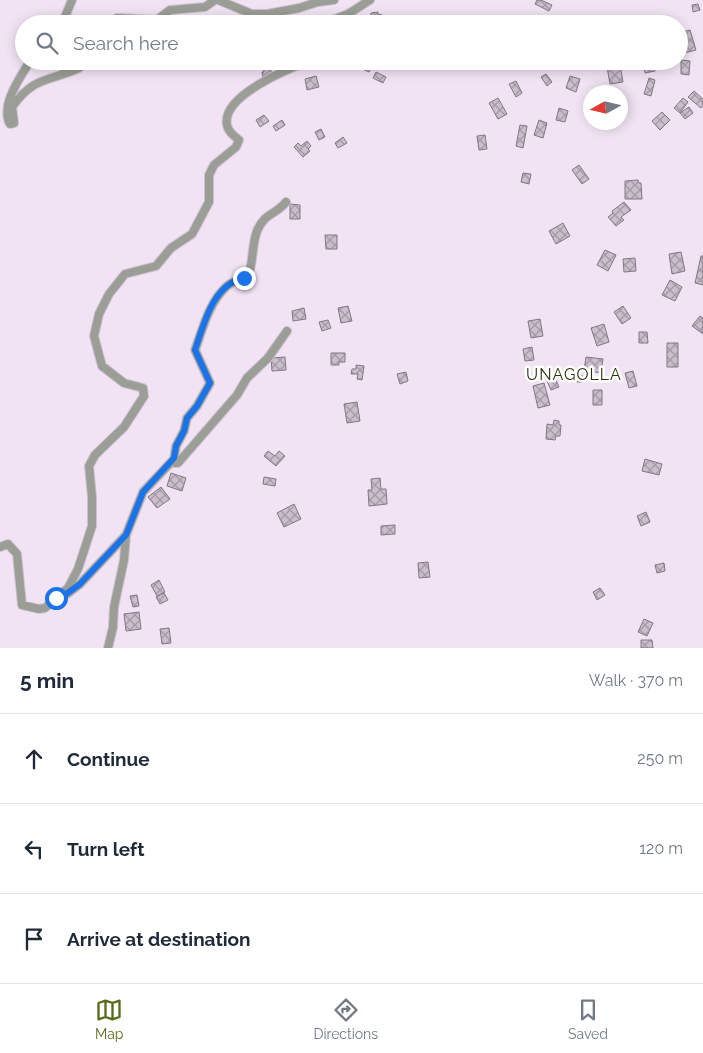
<!DOCTYPE html>
<meta charset="utf-8">
<style>
:root{--surface:#fff;--page:#f2f2f3;--text:#1f2937;--muted:#747a83;--line:#e0e1e3;--accent:#566b1a}
body{margin:0;font-family:Raleway,sans-serif;background:var(--page);color:var(--text)}
.compass{position:absolute;left:583px;top:85px;width:45px;height:45px;border-radius:50%;background:var(--surface);box-shadow:0 2px 12px #0003;rotate:262deg}
.stop{position:absolute;width:15px;height:15px;margin:-11px;border:4px solid #1a73e8;border-radius:50%;background:#fff}
.stop.end{background:#1a73e8;border-color:#fff;box-shadow:0 1px 5px #0008}
.list{margin:0;padding:0;list-style:none}
h2{display:flex;justify-content:space-between;align-items:center;height:65px;margin:0;padding:0 20px;font-size:21px}
h2 small{font-size:16px;font-weight:400;color:var(--muted)}
.list li{display:grid;grid-template-columns:32px 1fr auto;gap:15px;align-items:center;box-sizing:border-box;height:90px;padding:0 20px;border-top:1px solid var(--line)}
.list b{display:block;font-size:19px;white-space:nowrap}
.list em{font-size:16px;font-style:normal;color:var(--muted)}
.icon{flex:none;width:28px;height:28px;fill:none;stroke:currentColor;stroke-width:2;stroke-linecap:round;stroke-linejoin:round}
.map{position:relative;flex:none;width:703px;height:648px;overflow:hidden}
.search{position:absolute;background:var(--surface);box-shadow:0 2px 12px #0003;left:15px;right:15px;top:15px;height:55px;display:flex;align-items:center;gap:12px;box-sizing:border-box;padding:0 18px;border-radius:28px;color:var(--muted);font-size:19px}
.sheet{height:335px;background:var(--surface)}
nav{display:flex;justify-content:space-around;align-items:center;box-sizing:border-box;height:70px;border-top:1px solid var(--line);background:var(--surface);font-size:14px;color:var(--muted)}
nav a{display:grid;justify-items:center;gap:2px}
nav .on{color:var(--accent)}
.map>svg:first-child{display:block}
.building{fill:url(#building-cross-hatch);stroke:#837784}
.lines{fill:none;stroke-linecap:round;stroke-linejoin:round}
.street-casing{stroke:#cec2d0;stroke-width:10}
.street{stroke:#9b9e96;stroke-width:8}
.route{stroke:#1a73e8;stroke-width:6}
.labels{text-anchor:middle;dominant-baseline:central;stroke-width:5;stroke-linejoin:round;paint-order:stroke}
.quarter-label{font-size:16px;letter-spacing:1px;fill:#28330d;stroke:#fff}
</style>
<div class="map">
<svg width="703" height="648" viewBox="0 0 703 648">
<defs>
<pattern id="building-cross-hatch" width="8" height="8" patternUnits="userSpaceOnUse" patternTransform="scale(1.25)"><rect width="8" height="8" fill="#cabdcc"/><path d="M0 0l8 8M0 8l8-8" fill="none" stroke="#a49aa6"/></pattern>
</defs>
<rect width="100%" height="100%" fill="#f1e3f3"/>
<path class="building" d="M537,0H541L552,5L549,11L535,4Z
M698,4L700,10L693,12L692,5Z
M378,12V15L381,14V20L373,21V19H370L371,13Z
M690,30L696,50L684,53L679,33Z
M681,60L690,61L689,75L681,74Z
M286,61H299L288,68Z
M361,61L371,62L369,66L372,67L369,72L358,67Z
M643,61H657V64L654,65L655,71L645,73Z
M271,64V77L263,78L262,72H264L263,66Z
M620,65L623,82L610,84L607,67Z
M376,72L386,77L383,83L373,78Z
M546,74L552,82L547,86L541,77Z
M316,76L319,87L307,90L305,79Z
M570,76L580,79L576,92L566,88Z
M649,78L655,80L651,96L644,94Z
M516,81L522,93L516,97L509,84Z
M694,91L703,99V105L701,108L688,97Z
M498,98L507,114L498,119L489,103Z
M683,98L688,102L680,113L674,108Z
M689,107L693,113L685,119L680,113Z
M559,108L568,111L565,122L556,120Z
M662,112L670,120L660,130L652,121Z
M264,115L269,121L260,127L256,120Z
M282,120L285,125L276,131L273,126Z
M539,120L547,123L543,138L534,135Z
M520,125L527,126L523,148L516,146Z
M321,129L325,137L319,140L315,132Z
M485,135L487,149L479,150L477,136Z
M343,137L347,143L338,148L335,143Z
M307,141L311,146L308,149L310,151L303,157L294,147L298,143L301,146Z
M579,165L589,179L582,184L572,170Z
M523,173L531,174L529,184L521,182Z
M638,180L639,183H641L642,199H625V181Z
M624,202L631,210L621,217L624,220L616,226L608,217L613,213L612,211Z
M290,204L300,205V219H290Z
M563,223L570,236L556,244L549,231Z
M325,235H337V249H326Z
M605,250L616,255L608,271L597,265Z
M681,252L685,271L672,274L669,254Z
M701,256H703V285L695,283Z
M635,258L636,271L624,272L623,259Z
M670,280L682,287L675,301L662,295Z
M348,306L352,321L341,323L338,308Z
M623,306L631,318L622,324L614,312Z
M304,308L306,319L293,321L292,311Z
M700,316L703,318V334L692,326Z
M540,319L543,336L531,338L528,321Z
M328,320L331,328L322,331L319,322Z
M604,324L609,342L597,346L591,328Z
M639,332H647L648,343H639Z
M667,343H678V367H667Z
M532,347L534,360L525,361L523,349Z
M331,353H345V362H339V365H331Z
M285,357L286,370L272,371L271,358Z
M586,357L603,359L601,373L584,370Z
M356,365L364,366L362,380L357,379L358,374H351L352,369H356Z
M633,371L637,386L629,388L625,373Z
M406,372L408,381L400,384L397,374Z
M577,376H583V382H577Z
M555,378L559,387L551,390L547,381Z
M544,383L550,405L538,408L533,386Z
M593,390H602V405H593Z
M357,402L360,421L347,423L344,404Z
M554,420L559,421V425H561L560,436H556L555,440L546,439L547,424L553,425Z
M268,451L275,456L279,451L285,456L276,466L264,456Z
M645,459L662,464L659,475L642,471Z
M171,473L186,478L182,491L167,486Z
M264,477L276,479L275,486L263,484Z
M380,478L381,489H386L387,504L369,506L368,490H372L371,479Z
M161,487L170,499L157,508L148,497Z
M294,504L301,519L284,527L277,513Z
M646,512L650,522L641,526L637,516Z
M395,525V534L381,535V526Z
M428,562L430,577L419,578L418,563Z
M664,563L665,571L657,573L655,565Z
M159,580L165,592L157,596L151,585Z
M600,588L605,595L597,600L593,592Z
M164,593L168,600L160,604L156,597Z
M137,595L139,606L133,607L130,596Z
M139,612L141,629L126,631L124,614Z
M644,619L653,623L647,636L638,632Z
M169,628L171,643L162,644L160,629Z
M641,640H652L653,648H641Z"/>
<g class="lines">
<g class="street-casing">
<path id="street" d="M218,0L252,14H267L299,8L318,2L334,0
M62,24L72,0
M108,24L117,18L157,20L170,10L205,7L215,0
M323,24L348,14L370,0
M30,61C20,78 0,105 10,124L14,123L12,107C34,76 48,82 79,68L82,61
M174,459L175,463H178L237,395L247,378L268,358L287,331
M0,547L8,544L17,554L22,605L39,609L45,608L68,588L78,569L92,526V497L89,466L95,455L124,427L144,396L143,388L124,383L102,366L94,336L99,314L109,294L125,274L156,266L171,248L192,234L209,202V175L214,165L236,147L239,140C235,137 228,132 227,125C221,96 289,68 310,61
M67,594L80,584L126,535
M108,648L113,627L114,607L124,560L126,535L143,492L174,459L176,446L184,431L187,418L197,406L210,383L195,350C203,328 209,302 227,286C234,280 245,279 249,272C253,264 252,244 257,231C265,212 276,215 286,202"/>
</g>
<use href="#street" class="street"/>
</g>
<g class="lines">
<path class="route" d="M56,598L62,597L80,584L126,535L143,492L174,458L176,446L184,431L187,418L197,406L210,383L195,350C204,324 213,284 244,278"/>
</g>
<g class="labels">
<g class="quarter-label">
<text x="574" y="374">UNAGOLLA</text>
</g>
</g>
</svg>
<svg class="compass" viewBox="-18 -18 36 36"><path d="M0-13l5 13h-10z" fill="#e53935"/><path d="M0 13l5-13h-10z" fill="#747a83"/></svg>
<div class="stop" style="left:56px;top:598px"></div>
<div class="stop end" style="left:244px;top:278px"></div>
<div class="search"><svg class="icon" aria-label="search" viewBox="0 0 24 24"><circle cx="10" cy="10" r="6"/><path d="M15 15l6 6"/></svg>Search here</div>
</div>
<section class="sheet">
<h2>5 min<small>Walk · 370 m</small></h2>
<ul class="list">
<li><svg class="icon" aria-label="ahead" viewBox="0 0 24 24"><path d="M12 20V5M6 11l6-6 6 6"/></svg><div><b>Continue</b></div><em>250 m</em></li>
<li><svg class="icon" aria-label="left" viewBox="0 0 24 24"><path d="M17 20v-9H6M10 6l-5 5 5 5"/></svg><div><b>Turn left</b></div><em>120 m</em></li>
<li><svg class="icon" aria-label="arrive" viewBox="0 0 24 24"><path d="M6 21V4h12l-3 4 3 4H6"/></svg><div><b>Arrive at destination</b></div></li>
</ul>
</section>
<nav>
<a class="on"><svg class="icon" aria-label="map" viewBox="0 0 24 24"><path d="M3 6l6-2 6 2 6-2v14l-6 2-6-2-6 2zM9 4v14M15 6v14"/></svg>Map</a>
<a><svg class="icon" aria-label="directions" viewBox="0 0 24 24"><path d="M12 3l9 9-9 9-9-9zM9 14v-3h6M13 9l2 2-2 2"/></svg>Directions</a>
<a><svg class="icon" aria-label="saved" viewBox="0 0 24 24"><path d="M7 4h10v16l-5-4-5 4z"/></svg>Saved</a>
</nav>
